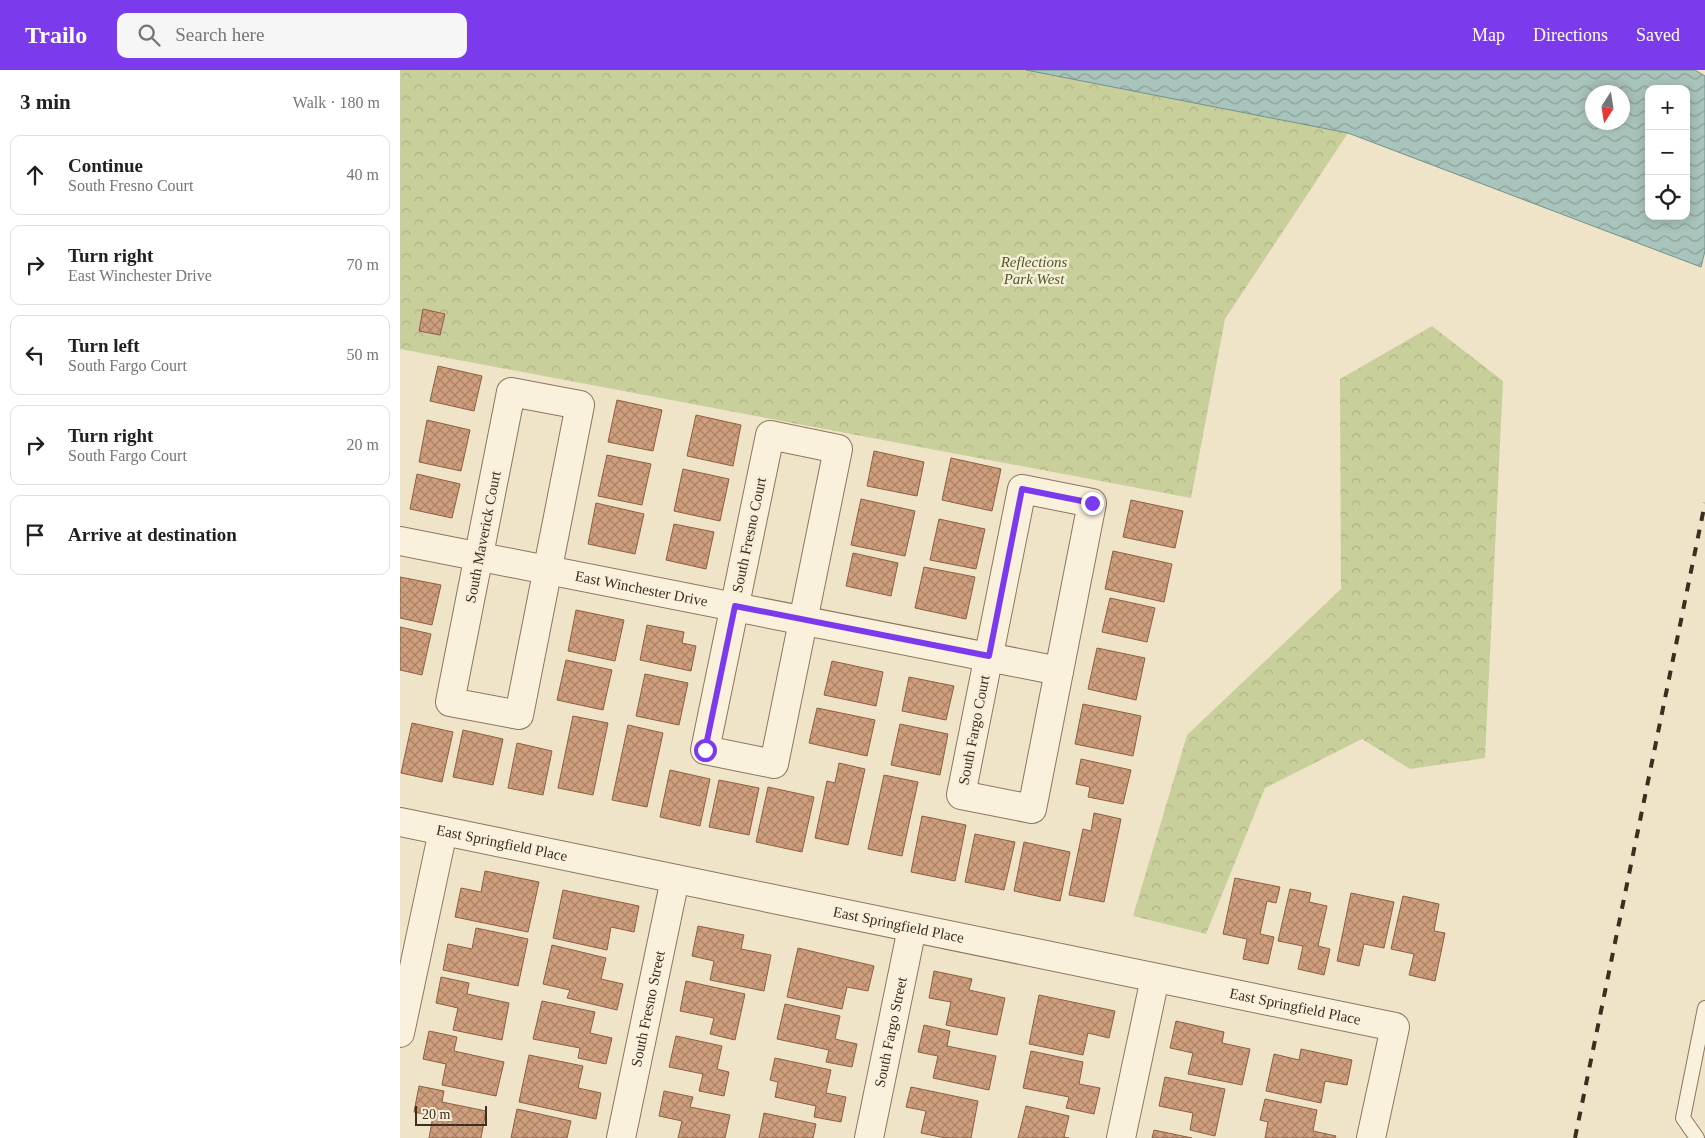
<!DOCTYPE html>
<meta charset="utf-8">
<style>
:root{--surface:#fff;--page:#f6f6f6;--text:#202124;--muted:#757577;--line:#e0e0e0;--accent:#7c3aed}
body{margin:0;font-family:"Times New Roman",serif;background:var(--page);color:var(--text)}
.controls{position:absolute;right:15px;top:15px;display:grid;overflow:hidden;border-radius:10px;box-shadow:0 2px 12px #0003}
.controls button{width:45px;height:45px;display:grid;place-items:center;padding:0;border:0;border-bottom:1px solid var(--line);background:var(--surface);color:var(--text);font:25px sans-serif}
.compass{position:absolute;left:1185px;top:15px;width:45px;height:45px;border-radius:50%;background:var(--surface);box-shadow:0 2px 12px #0003;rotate:192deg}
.scale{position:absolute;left:15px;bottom:12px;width:72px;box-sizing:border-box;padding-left:5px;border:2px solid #3d2e20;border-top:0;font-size:14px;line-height:18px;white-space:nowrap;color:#3d2e20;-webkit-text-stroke:4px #f7eed8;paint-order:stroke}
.stop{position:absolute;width:15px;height:15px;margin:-11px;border:4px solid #7c3aed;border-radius:50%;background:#fff}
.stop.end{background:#7c3aed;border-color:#fff;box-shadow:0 1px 5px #0008}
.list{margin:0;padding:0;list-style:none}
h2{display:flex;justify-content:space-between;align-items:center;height:65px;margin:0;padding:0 20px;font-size:21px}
h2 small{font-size:16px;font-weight:400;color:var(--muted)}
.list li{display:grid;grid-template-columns:32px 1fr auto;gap:15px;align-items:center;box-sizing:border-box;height:80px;margin:0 10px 10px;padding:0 10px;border:1px solid var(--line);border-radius:10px}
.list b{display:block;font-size:19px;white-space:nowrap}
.list p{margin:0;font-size:16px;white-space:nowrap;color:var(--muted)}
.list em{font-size:16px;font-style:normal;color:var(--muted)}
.icon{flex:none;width:28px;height:28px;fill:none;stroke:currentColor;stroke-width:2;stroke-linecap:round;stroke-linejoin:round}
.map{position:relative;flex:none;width:1305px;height:1068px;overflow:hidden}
header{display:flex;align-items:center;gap:30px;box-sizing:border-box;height:70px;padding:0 25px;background:var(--accent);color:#fff}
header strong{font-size:24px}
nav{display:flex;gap:28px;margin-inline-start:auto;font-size:18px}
.search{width:350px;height:45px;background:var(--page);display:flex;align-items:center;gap:12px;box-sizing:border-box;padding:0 18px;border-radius:10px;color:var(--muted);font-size:19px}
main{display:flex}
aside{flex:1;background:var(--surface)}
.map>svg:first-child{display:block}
.park{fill:url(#park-crowns)}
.water{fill:url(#water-waves);stroke:#6f938a;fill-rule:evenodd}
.building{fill:url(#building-cross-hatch);stroke:#8d5f41}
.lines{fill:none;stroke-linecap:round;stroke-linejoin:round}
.service-casing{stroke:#8d765c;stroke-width:16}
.minor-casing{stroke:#8d765c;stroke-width:30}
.service{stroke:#faf1dc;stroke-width:14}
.minor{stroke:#faf1dc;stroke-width:28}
.rail{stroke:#3d2e20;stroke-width:4;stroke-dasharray:9 9;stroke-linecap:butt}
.route{stroke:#7c3aed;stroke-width:6}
.labels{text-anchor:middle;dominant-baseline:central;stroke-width:5;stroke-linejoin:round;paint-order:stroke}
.park-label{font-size:15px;font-style:italic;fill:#4d5a26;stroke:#f7eed8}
.street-label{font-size:15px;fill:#3d2e20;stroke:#f7eed8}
</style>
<header>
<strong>Trailo</strong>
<div class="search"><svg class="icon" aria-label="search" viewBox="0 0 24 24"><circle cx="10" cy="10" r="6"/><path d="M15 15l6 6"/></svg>Search here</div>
<nav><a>Map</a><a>Directions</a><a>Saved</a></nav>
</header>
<main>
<aside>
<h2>3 min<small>Walk · 180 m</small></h2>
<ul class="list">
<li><svg class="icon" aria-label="ahead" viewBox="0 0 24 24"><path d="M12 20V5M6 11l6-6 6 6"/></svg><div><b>Continue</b><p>South Fresno Court</p></div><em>40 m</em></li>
<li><svg class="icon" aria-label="right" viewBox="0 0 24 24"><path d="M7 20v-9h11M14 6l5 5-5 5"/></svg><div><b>Turn right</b><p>East Winchester Drive</p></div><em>70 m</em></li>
<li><svg class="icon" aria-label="left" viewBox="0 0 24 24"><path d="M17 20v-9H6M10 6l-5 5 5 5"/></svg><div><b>Turn left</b><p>South Fargo Court</p></div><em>50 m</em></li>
<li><svg class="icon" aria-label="right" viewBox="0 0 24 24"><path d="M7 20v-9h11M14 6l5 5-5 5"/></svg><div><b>Turn right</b><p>South Fargo Court</p></div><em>20 m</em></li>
<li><svg class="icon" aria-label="arrive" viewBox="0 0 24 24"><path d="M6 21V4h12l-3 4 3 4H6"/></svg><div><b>Arrive at destination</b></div></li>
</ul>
</aside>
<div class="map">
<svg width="1305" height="1068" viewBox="0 0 1305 1068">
<defs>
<pattern id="park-crowns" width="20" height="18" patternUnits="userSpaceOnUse" patternTransform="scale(1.25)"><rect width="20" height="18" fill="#c9cf9b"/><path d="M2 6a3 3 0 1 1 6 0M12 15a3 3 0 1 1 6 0" fill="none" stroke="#aeb285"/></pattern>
<pattern id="water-waves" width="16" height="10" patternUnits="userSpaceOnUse" patternTransform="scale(1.25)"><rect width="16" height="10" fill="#a9c4bc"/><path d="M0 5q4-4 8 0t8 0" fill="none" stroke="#8ba098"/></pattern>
<pattern id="building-cross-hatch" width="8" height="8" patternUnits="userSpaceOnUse" patternTransform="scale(1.25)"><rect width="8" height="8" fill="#cf9f7d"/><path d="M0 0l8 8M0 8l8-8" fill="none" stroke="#a98266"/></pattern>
</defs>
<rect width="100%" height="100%" fill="#f0e4c8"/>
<path class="park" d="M0,0H626L948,63L825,249L791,428L0,279Z
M1032,256L1103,311L1085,688L1010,699L962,669L865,718L806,864L733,846L787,665L941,519L940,309Z"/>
<path class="water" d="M626,0H1295L1305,6V181L1301,197L948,63ZM1249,19H1286V146H1249ZM1192,22H1222V52H1192Z"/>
<path class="building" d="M23,239L45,244L40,265L19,261Z
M38,296L82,306L74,341L30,331Z
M217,330L262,340L253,381L208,372Z
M296,345L341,355L333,396L287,386Z
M27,350L70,360L61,401L19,392Z
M474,381L524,392L517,426L467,416Z
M207,385L251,394L242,435L198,426Z
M551,388L601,399L592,441L542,430Z
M283,399L329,409L320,451L274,441Z
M17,404L60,414L52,448L10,439Z
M461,429L515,441L505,486L451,475Z
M731,430L783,441L775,478L723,467Z
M196,433L244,444L235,484L188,474Z
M539,449L585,459L576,499L530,490Z
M274,454L314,462L306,499L266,490Z
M713,481L772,494L764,532L705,519Z
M453,483L498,493L491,526L446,516Z
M524,497L575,507L566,549L515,538Z
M0,507L41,515L32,555L0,548Z
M710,528L755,538L747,572L702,562Z
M176,540L224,550L215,591L168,581Z
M247,555L284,562L282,573L296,576L291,601L240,590Z
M0,557L31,564L22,605L0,600Z
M697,578L745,588L736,630L688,619Z
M166,590L212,600L203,640L157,630Z
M432,591L483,602L476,636L424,625Z
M245,604L288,613L279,655L236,646Z
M509,607L554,616L546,650L502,641Z
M683,634L741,646L733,686L675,674Z
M417,638L475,650L467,686L409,673Z
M173,646L208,653L193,725L158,718Z
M12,653L53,662L42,712L1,703Z
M500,654L548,664L540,705L491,695Z
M228,655L263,663L247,737L212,730Z
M63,660L103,669L93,715L53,707Z
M117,673L152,681L143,725L108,718Z
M681,689L731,700L723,734L688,727L690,717L676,714Z
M439,693L465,699L448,775L415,768L427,711L435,713Z
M270,700L310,709L300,756L260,747Z
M484,705L518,712L502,786L468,779Z
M319,710L359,718L349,765L309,757Z
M368,717L414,727L402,782L356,772Z
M694,743L721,749L704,832L669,825L683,759L691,761Z
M522,746L566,755L555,811L511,802Z
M575,764L615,772L604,820L565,812Z
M624,772L670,782L660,831L614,821Z
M85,801L139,812L128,862L55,847L61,818L81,822Z
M835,808L880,817L876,833L867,831L860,864L874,867L868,894L843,889L847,869L823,864Z
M890,819L911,823L909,832L927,836L918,876L930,879L924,905L898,899L903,876L878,871Z
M163,820L239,836L234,862L211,857L207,880L153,868Z
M951,823L994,832L984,878L964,874L959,896L937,891Z
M1003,826L1039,834L1034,861L1045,863L1035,911L1009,905L1014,884L991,879Z
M298,856L344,865L341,879L371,885L364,921L310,910L314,891L292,886Z
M76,858L128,869L118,916L43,900L48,874L72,879Z
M152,875L206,888L201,909L223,914L217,940L167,928L170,920L143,914Z
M398,878L474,896L468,921L447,917L442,939L387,927Z
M534,901L572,909L569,920L605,928L597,965L546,955L551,932L529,928Z
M41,907L69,913L67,924L109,933L102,970L53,960L58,938L36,933Z
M286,911L345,924L335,970L310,964L314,948L280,941Z
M639,925L715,941L709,968L688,963L683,985L629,974Z
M142,931L195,942L190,963L212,968L206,994L178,988L180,978L133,969Z
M385,934L440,946L435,969L457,974L452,997L426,992L429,980L377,969Z
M776,951L824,962L822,973L850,979L842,1015L788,1004L793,983L770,978Z
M524,955L550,961L547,976L596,986L589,1020L533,1008L538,986L518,982Z
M29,961L57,967L54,981L104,992L96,1026L42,1015L46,994L23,989Z
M276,966L322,976L317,999L329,1002L324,1026L299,1021L303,1004L269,997Z
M901,979L952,990L947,1015L925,1011L921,1033L866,1021L874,984L899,990Z
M631,981L683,992L679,1014L700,1018L694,1044L666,1038L669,1027L623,1018Z
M129,985L183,996L178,1018L201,1023L196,1049L119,1032Z
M375,988L431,1000L426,1023L446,1027L441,1052L414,1047L416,1036L375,1027L378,1012L370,1010Z
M765,1007L825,1019L815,1066L790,1060L793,1043L759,1036Z
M19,1016L44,1021L42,1032L86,1041L81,1068H29L33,1046L14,1042Z
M511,1017L578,1031L571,1068H545L521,1063L526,1041L506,1037Z
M264,1021L293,1027L290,1037L330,1045L325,1068H278L282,1051L259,1046Z
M865,1029L917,1040L913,1061L936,1066L935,1068H865L868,1052L860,1050Z
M626,1036L669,1046L664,1067L669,1068H618Z
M117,1039L171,1051L167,1068H111Z
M364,1043L416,1054L413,1068H359Z
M754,1060L792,1068H752Z"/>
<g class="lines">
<g class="service-casing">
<path id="service" d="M1297,1068L1283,1048L1305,938"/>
</g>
<g class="minor-casing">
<g id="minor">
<path d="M111,322L180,335L119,645L50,632Z"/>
<path d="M370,365L438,379L374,694L305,680Z"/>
<path d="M622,419L692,433L632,739L561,725Z"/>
<path id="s1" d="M0,471L659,601"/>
<path id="s2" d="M0,752L995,957L971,1068"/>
<path d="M0,963L43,761"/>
<path id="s3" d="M221,1068L275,809"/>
<path id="s4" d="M469,1068L512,858"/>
<path d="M721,1068L755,908"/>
</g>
</g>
<use href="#service" class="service"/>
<use href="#minor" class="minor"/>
<path class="rail" d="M1175,1068L1305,433"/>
</g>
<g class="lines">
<path class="route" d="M305,680L335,536L589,586L622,419L692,433"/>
</g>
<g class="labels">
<g class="park-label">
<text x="634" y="192">Reflections<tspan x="634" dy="17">Park West</tspan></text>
</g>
<g class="street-label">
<text transform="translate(349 465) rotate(-78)">South Fresno Court</text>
<text transform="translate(83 467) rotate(-79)">South Maverick Court</text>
<text stroke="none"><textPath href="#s1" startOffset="246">East Winchester Drive</textPath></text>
<text transform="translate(574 660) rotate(-79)">South Fargo Court</text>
<text stroke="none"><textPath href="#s2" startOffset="104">East Springfield Place</textPath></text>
<text stroke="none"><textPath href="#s2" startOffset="509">East Springfield Place</textPath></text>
<text stroke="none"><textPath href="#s2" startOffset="914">East Springfield Place</textPath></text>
<text stroke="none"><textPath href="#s3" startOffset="132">South Fresno Street</textPath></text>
<text stroke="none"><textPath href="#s4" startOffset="108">South Fargo Street</textPath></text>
</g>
</g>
</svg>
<div class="controls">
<button>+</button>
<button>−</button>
<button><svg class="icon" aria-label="locate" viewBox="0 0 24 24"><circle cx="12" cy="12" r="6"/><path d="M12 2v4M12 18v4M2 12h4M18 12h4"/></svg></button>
</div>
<svg class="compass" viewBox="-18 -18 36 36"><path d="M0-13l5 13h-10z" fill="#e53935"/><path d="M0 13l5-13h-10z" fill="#757577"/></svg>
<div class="scale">20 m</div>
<div class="stop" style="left:305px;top:680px"></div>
<div class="stop end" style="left:692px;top:433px"></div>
</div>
</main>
